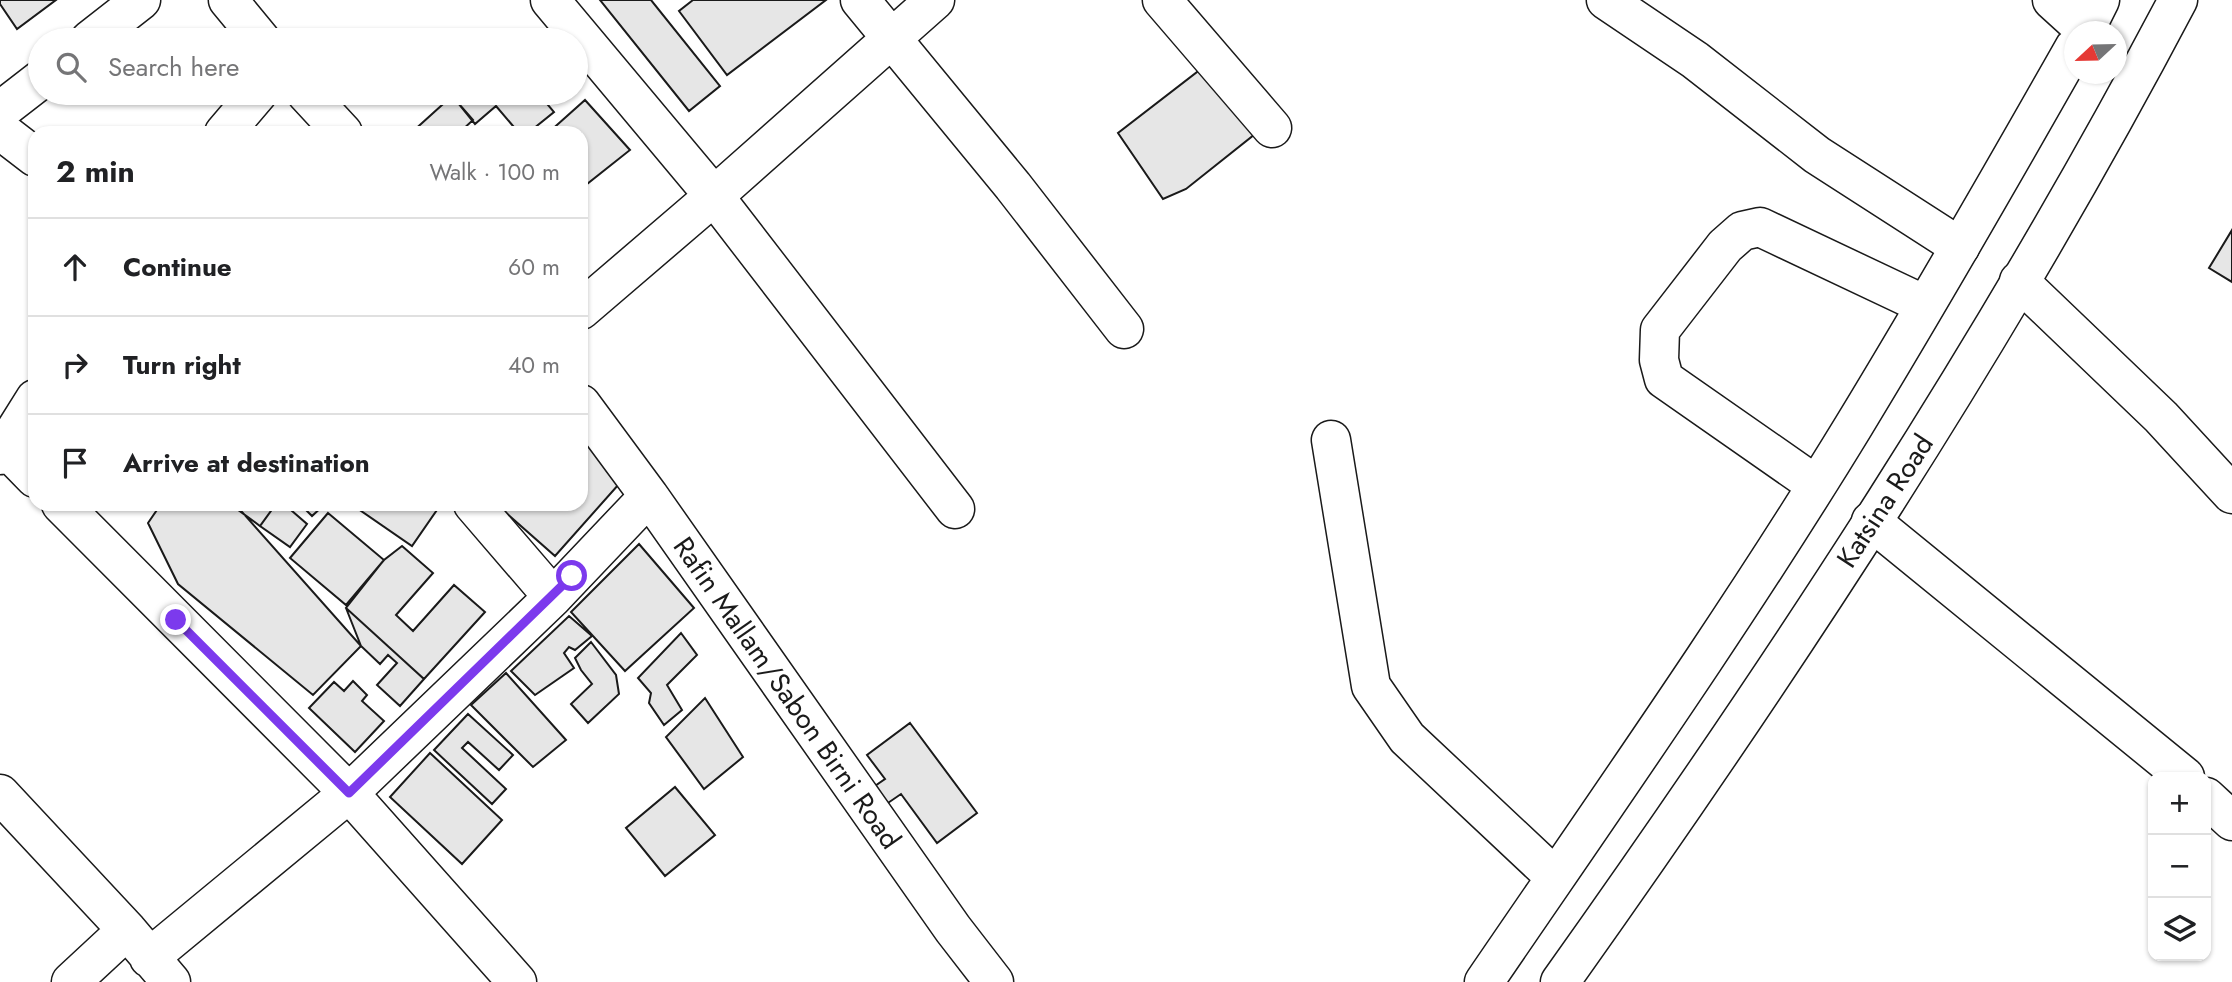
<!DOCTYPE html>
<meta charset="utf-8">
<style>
:root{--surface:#fff;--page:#f6f6f6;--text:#202124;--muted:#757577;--line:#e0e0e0}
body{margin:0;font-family:Jost,sans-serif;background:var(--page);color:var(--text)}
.controls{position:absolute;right:21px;bottom:21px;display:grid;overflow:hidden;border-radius:14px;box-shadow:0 2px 5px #0004}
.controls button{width:63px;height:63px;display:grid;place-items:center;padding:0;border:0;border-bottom:2px solid var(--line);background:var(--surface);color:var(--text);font:35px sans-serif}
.compass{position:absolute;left:2064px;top:21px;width:63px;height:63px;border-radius:50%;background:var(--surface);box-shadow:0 2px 5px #0004;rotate:248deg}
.stop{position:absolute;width:21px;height:21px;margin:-16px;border:5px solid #7c3aed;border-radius:50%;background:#fff}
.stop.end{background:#7c3aed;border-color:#fff;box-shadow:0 2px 7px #0008}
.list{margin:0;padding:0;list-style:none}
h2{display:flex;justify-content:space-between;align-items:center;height:91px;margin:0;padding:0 28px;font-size:30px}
h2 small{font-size:23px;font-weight:400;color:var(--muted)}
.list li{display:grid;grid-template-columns:46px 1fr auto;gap:21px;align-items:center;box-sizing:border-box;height:98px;padding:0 28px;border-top:2px solid var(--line)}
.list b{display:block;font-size:26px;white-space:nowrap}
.list em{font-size:23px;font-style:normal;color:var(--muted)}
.icon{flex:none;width:38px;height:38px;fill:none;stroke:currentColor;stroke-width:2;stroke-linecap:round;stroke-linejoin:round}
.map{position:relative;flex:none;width:2232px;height:982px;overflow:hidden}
.search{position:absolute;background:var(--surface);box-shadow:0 2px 5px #0004;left:28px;top:28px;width:560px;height:77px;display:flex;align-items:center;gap:18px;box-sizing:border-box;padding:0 24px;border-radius:38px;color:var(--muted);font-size:26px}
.panel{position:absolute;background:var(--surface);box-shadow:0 2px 5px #0004;left:28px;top:126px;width:560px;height:385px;border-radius:21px}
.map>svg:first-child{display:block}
.building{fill:#e6e6e6;stroke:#1a1a1a;stroke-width:2}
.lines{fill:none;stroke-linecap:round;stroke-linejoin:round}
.minor-casing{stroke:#1a1a1a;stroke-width:41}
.highway-casing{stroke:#1a1a1a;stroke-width:41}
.minor{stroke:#fff;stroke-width:38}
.highway{stroke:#fff;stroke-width:38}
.route{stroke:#7c3aed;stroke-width:9}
.labels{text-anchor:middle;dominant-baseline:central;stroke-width:5;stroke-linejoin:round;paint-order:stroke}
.street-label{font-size:28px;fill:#1a1a1a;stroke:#fff}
</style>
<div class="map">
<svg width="2232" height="982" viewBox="0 0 2232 982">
<rect width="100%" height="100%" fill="#fff"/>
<path class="building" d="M0,0H56L17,29L0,4Z
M600,0H651L720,86L689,111Z
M693,0H826L727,75L679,11Z
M1201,69L1255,134L1186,189L1163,199L1118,133Z
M450,93H538L554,112L528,133H519L496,106L475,124Z
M452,96L473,120L459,133H411Z
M585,100L630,150L587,184L581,176V133H548Z
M2232,230V282L2209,268Z
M581,434L627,475L555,556L496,504H581Z
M161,504H235L361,646L313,695L178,584L148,523Z
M230,504H276L260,526Z
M276,504H284L307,524L290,547L260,526Z
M309,504H325L312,516L304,508Z
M351,504H435L439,507L412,546Z
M328,513L384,560L346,605L290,558Z
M639,544L694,608L625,671L571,612Z
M402,546L433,573L396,615L413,631L454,585L485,612L424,679L346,608L384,560Z
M346,608L424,679L400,706L377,685L397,663L388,655L380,664L361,646Z
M569,616L592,636L575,650L569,647L564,653L574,668L535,695L511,671Z
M681,633L697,655L667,685L682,710L664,725L649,703L651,693L638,678Z
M591,642L616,675L619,694L588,723L571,704L592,684L581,670L575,658Z
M506,673L566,740L533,767L471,705Z
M353,681L367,695L362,701L384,721L355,752L309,708L334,682L344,691Z
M705,698L743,757L704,789L666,737Z
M468,714L513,755L499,770L468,742L462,748L506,789L492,804L434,750Z
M910,723L977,813L937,843L901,794L885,805L872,788L885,779L867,755Z
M430,753L502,820L462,864L390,797Z
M675,787L715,835L665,876L626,828Z"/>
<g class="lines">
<g class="minor-casing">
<path id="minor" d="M228,0L261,40
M550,0L714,196L955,509
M860,0L1013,186L1124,329
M1162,0L1272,128
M1606,0L1695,60L1817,155L1960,247
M2052,0L2085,30
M90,40L141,0
M306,93L343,133
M0,111L40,80
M0,130L35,157
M224,133L258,93
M2019,281L2161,417L2232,494
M581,310L714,196L935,0
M581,404L649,496L953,929L994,982
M1331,440L1371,686L1407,738L1555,877
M0,442L35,478
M0,455L35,399
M1816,485L1664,379L1659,360L1660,330L1725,246L1742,231L1760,227L1925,305
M61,504L349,793L517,982
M473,504L553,597
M1871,521L2185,777
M0,794L127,930L171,982
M2206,797L2232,821
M149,958L349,793L553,597L649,496
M71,982L127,930"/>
</g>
<g class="highway-casing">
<path id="highway" d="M2084,32L2100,0
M1484,982C1609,799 1737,617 1853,427C1929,302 2002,175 2074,48
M1560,982C1784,667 1998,342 2178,0"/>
</g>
<use href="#minor" class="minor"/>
<use href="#highway" class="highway"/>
</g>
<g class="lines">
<path class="route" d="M176,620L349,793L572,576"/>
</g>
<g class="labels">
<g class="street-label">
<text transform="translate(1885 501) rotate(-57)">Katsina Road</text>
<text transform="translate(787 693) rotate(55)">Rafin Mallam/Sabon Birni Road</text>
</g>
</g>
</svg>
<div class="controls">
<button>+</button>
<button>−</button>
<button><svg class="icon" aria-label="layers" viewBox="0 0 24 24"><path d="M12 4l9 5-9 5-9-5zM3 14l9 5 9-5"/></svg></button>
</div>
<svg class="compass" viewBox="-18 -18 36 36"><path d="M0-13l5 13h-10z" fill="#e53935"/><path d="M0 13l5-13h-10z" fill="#757577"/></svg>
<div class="stop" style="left:572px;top:576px"></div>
<div class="stop end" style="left:176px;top:620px"></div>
<div class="search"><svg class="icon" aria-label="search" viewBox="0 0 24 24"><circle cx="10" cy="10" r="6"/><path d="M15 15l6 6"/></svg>Search here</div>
<section class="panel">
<h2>2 min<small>Walk · 100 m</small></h2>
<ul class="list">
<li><svg class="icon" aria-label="ahead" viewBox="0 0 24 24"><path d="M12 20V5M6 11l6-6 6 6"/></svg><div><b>Continue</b></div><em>60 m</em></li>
<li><svg class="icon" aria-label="right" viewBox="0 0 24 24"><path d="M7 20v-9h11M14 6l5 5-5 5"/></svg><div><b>Turn right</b></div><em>40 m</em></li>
<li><svg class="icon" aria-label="arrive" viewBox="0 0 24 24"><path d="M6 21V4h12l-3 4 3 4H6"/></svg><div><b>Arrive at destination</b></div></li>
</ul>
</section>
</div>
